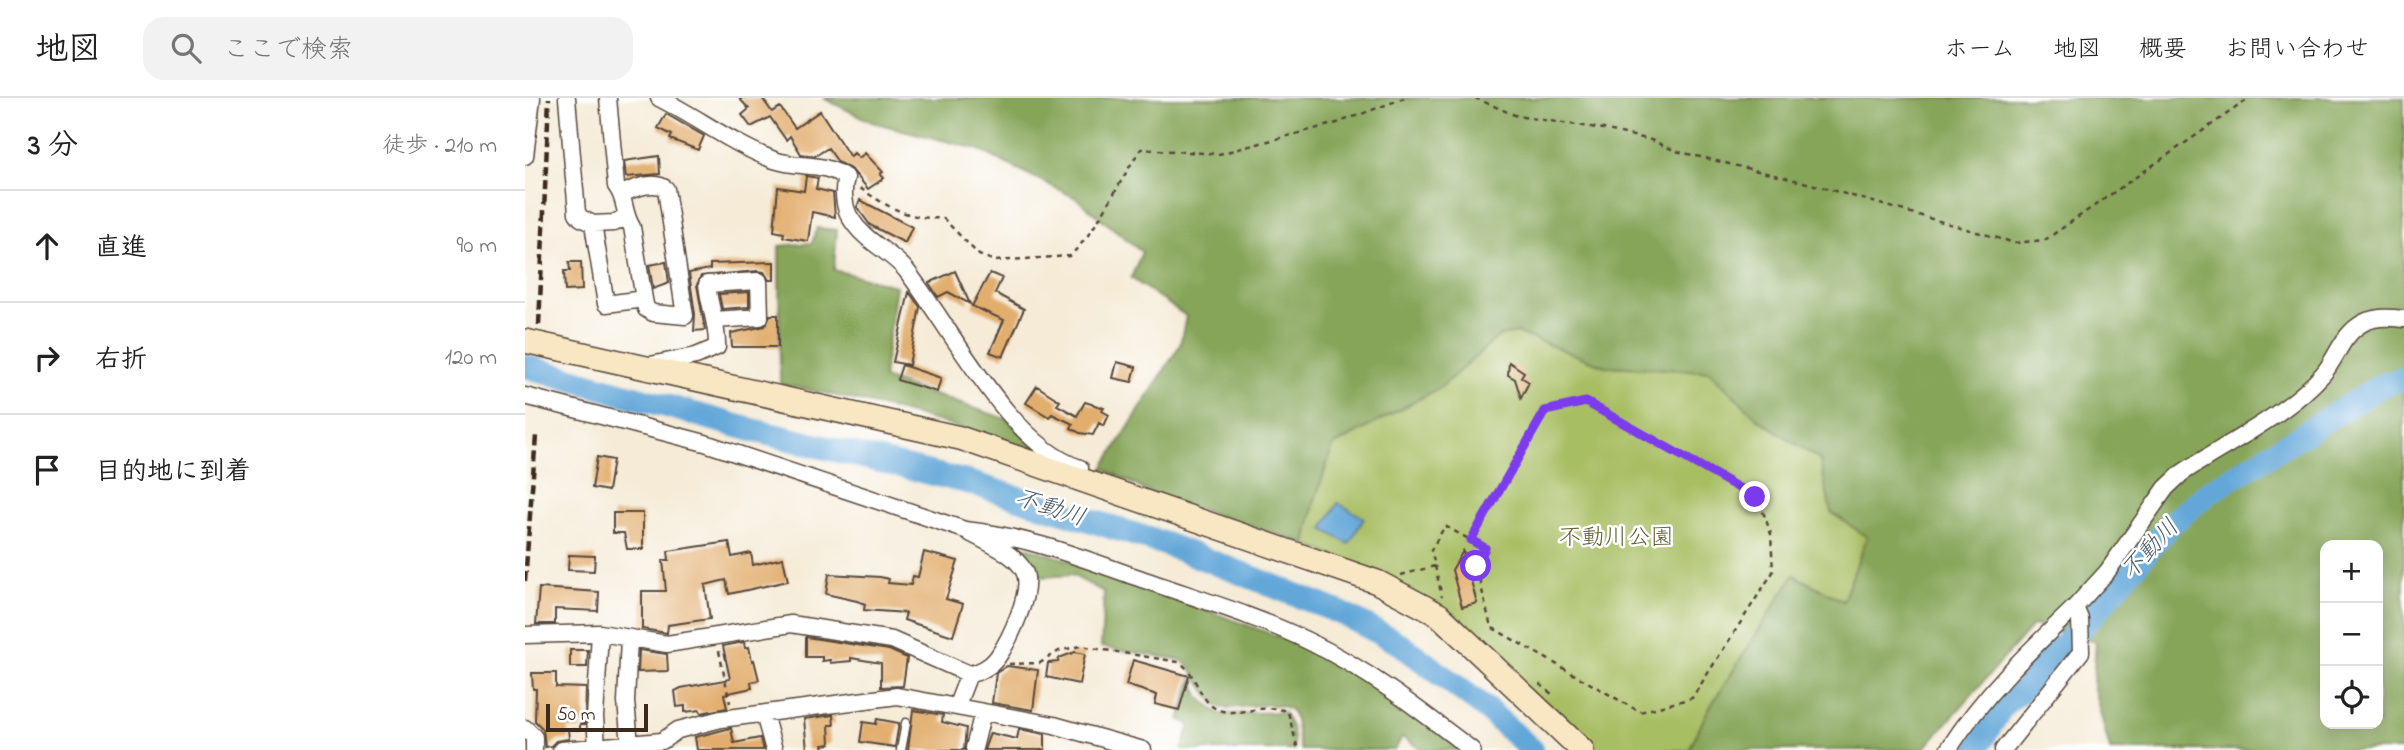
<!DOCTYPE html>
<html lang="ja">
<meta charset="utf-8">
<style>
:root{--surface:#fff;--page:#f2f2f2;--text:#222;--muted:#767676;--line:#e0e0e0}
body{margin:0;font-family:"Indie Flower","Klee One",sans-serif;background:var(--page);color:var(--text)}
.controls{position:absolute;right:21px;bottom:21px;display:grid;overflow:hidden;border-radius:14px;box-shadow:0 4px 18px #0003}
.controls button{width:63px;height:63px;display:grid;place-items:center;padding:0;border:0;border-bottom:2px solid var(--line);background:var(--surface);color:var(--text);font:35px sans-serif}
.scale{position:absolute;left:21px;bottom:18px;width:102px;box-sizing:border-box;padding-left:7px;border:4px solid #3b2a1e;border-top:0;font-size:19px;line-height:24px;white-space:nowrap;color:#3b2a1e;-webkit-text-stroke:5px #fff;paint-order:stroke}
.stop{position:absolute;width:21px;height:21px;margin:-16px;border:5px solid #7c3aed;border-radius:50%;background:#fff}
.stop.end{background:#7c3aed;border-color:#fff;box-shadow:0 2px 7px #0008}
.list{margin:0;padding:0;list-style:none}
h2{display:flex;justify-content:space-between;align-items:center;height:91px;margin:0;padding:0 28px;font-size:30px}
h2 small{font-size:23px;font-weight:400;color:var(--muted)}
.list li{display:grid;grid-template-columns:46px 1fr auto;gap:21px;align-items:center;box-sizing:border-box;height:112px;padding:0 28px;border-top:2px solid var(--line)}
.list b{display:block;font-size:26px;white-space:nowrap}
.list em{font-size:23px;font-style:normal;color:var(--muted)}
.icon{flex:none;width:38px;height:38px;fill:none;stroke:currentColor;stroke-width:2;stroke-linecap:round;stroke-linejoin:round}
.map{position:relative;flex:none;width:1879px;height:652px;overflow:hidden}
header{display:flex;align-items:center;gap:42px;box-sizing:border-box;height:98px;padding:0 35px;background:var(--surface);border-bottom:2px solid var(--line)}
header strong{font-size:33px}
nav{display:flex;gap:38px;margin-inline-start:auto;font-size:24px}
.search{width:490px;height:63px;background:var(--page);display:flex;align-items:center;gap:18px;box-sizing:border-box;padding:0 24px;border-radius:21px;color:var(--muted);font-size:26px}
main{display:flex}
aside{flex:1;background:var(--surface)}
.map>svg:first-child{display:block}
.green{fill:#a8be63;stroke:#727440;stroke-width:2}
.forest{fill:#86a559;stroke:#60683c;stroke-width:2;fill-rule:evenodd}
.water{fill:#64a7d9;stroke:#50687c;stroke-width:2}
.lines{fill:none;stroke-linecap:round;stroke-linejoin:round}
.river{stroke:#64a7d9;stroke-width:24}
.building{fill:#e2ae6e}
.lane-casing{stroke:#57473a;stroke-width:11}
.street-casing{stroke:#57473a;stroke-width:19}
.secondary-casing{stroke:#57473a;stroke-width:26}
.path{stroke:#57473a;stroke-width:2.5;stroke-dasharray:5 5;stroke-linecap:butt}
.lane{stroke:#fff;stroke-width:8}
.street{stroke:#fff;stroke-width:16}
.secondary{stroke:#f9e7c3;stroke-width:23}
.rail{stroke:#3b2a1e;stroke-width:4.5;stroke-dasharray:10 5;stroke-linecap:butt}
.route{stroke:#7c3aed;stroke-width:9}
.labels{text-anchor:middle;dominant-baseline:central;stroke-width:5;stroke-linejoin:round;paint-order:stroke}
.park-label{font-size:23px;fill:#615e36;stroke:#fff}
.water-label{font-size:24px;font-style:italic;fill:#4b5c69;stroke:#fff}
</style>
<header>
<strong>地図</strong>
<div class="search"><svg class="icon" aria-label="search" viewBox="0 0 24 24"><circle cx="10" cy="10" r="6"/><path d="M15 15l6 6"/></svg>ここで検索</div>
<nav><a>ホーム</a><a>地図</a><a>概要</a><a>お問い合わせ</a></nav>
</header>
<main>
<aside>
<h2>3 分<small>徒歩 · 210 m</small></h2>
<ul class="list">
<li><svg class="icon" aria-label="ahead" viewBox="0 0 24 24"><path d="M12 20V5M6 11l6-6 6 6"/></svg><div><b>直進</b></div><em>90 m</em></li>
<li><svg class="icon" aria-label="right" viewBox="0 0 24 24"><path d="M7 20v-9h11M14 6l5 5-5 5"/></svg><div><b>右折</b></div><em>120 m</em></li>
<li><svg class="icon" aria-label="arrive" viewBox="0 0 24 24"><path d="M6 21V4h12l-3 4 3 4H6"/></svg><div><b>目的地に到着</b></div></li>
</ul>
</aside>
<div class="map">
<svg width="1879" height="652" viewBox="0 0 1879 652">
<rect width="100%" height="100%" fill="#fff"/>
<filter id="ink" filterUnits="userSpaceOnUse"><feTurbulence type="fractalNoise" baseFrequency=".0143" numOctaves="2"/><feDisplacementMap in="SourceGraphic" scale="14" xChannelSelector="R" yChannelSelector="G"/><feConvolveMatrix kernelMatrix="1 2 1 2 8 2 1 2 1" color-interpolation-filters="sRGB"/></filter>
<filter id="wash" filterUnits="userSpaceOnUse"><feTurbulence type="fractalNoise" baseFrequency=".00686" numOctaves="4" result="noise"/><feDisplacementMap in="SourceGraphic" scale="28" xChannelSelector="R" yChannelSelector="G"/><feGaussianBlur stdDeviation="1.57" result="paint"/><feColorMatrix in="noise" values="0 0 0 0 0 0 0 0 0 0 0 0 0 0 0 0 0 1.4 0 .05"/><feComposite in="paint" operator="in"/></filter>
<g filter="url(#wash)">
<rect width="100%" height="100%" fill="#f5ebd7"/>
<path class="green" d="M993,235L1080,268L1184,273L1232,320L1295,362L1306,414L1342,439L1318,504L1269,477L1182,614L1164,652H1066L888,494L781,446L789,405L808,348L916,289L973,238Z"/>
<path class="forest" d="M298,0H1879V652H1585L1568,587L1571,544L1508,527L1398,652H1164L1182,614L1269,477L1318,503L1342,439L1306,414L1295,362L1232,320L1184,273L1080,268L993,235L974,238L916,289L808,348L789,405L781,446L629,397L578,370L655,247L661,218L606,180L617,154L551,100L452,51L347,24ZM1800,447H1853V626H1800Z
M292,130L312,132L309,172L371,188L358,280L481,321L524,360C432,326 351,305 255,286L254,148L287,145Z
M478,442L553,465L779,548L835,580L937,652H897L877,639L870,652H776C770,640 774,627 767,614C759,600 713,611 697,610C677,598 674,574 656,562L576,549L579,494L547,477L517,479Z
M667,580L675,600L695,616L759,614L767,631L769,652H657L665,626L655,622Z"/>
<path class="water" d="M813,405L839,420L824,446L798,431Z"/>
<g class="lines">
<path class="river" d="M0,268L223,331L446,385L640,446L721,477L818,516L875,546L959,609L1007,652
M1451,652L1478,607L1499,590L1517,567L1560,526L1646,426L1684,394L1859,286L1879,281"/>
</g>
<g id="blocks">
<path class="building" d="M214,0H237L247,14L255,9L270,30L295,13L325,59L329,55L334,60L340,55L358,74L355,76L359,80L343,91L327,72L313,64L303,50L290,58L276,56L265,38L261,42L245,19L226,29L217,17L224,11Z
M141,16L179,38L173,52L145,41L147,37L133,30Z
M134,58L135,76L101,79L99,63Z
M281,78L293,80L291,91L308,95L310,119L287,114L283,143L258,139L259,135L249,133L253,89L279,93Z
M335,102L387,129L380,145L345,127L332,109Z
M44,164H56L57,192L40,193L39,173H45Z
M141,164L144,185L128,191L124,167Z
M249,164V182H244L239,174L233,173L176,178L172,187L180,232L169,233L170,216L164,175L185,171V166Z
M430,173L445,206L423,194L413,199L404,185Z
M465,175L477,180L470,195L499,211L478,259L465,254L479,222L447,208Z
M224,194V209L197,211L194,196Z
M384,194L395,209L384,267L368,264Z
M245,217H253V249H207L206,235L240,228Z
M592,264L611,269L607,284L588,280Z
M984,264L999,274L996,279L1004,284L996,300L990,281L983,277Z
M377,267L416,280L412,294L372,282Z
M512,288L535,303L532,307L552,318L560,304L579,310L577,313L584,317L579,328L574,325L568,337L555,335L546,330L548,326L527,316L524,319L501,305Z
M72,359L88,362L83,393L67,390Z
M88,415H118V451H102L99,435H88Z
M204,444L207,459L226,455L228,467L258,460L263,483L204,496L201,482L180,487L185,521L143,527L142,535L117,531V493H141L138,462H144L143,453Z
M938,453L952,505L937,509L927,472Z
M399,454L433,463L421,501L438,506L428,538L379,522L381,515L339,512L340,506L332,503L301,496L304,476L355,479L364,481L363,485L386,487L388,478L393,479Z
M44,457L70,458L69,473L43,472Z
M14,490L74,494L73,513L30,511V526H11Z
M281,539L364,552L382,560L378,588L356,589V565L326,560V563L305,565V562L297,563V559H281Z
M219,544L220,550L224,549L227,563L229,562L234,582L226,584L227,590L199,596L202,610L176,615L175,612L160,614V608L152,609L150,593L156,590L205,581L198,548Z
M45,552H63L62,569H45Z
M114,552L142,556L143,573L113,574Z
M550,554L560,556L554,586L521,579L523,565L533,564L534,560Z
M608,562L664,578L654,612L630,606L632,597L601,587Z
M482,568L513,572L508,612L467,605L471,575Z
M7,575H31V589L61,590L60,626H55V632L43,631L44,641L31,643L26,648L20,649L18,631L10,623L11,591H8Z
M388,612L418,617L417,624L441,630L439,652H383Z
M308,617L309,627H304L305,646L298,647L299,651L282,652L279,621Z
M352,621L374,625L370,649L335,644L338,624L351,626Z
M206,630L209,645L235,640L238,652H172L170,639Z
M494,631L520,636V652H459L465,635L492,641Z"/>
</g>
</g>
<g filter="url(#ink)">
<use href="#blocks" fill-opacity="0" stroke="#57473a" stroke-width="2"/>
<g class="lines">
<g class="lane-casing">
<path id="lane" d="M376,652L381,625"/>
</g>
<g class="street-casing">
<path id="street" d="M42,0L52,115L56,120L68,126L81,206L119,201L107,129C98,115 101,100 91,88L83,0
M134,0C172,19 209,47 249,62C275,71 298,63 321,80C317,92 319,111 326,121C339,143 365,153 381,172C426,229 485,348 555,370
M0,58L7,0
M97,96C109,90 130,82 141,91L160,218L128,215L121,211L119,201
M68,126L89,125L100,119
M125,267L171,258L192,249C193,227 184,208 182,186L234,183L235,219L189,222
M0,298L180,345L440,432C501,438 557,460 614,480C670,500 729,517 783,543C842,571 896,613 947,652
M0,537L75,535L142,546L266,526L367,542L444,576L432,607
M104,540L101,604L105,646
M444,576C454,575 466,568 472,560C484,543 509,492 499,473C490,455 461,444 445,435
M239,616L249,652
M0,630L9,639V652
M72,649L70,619L75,535
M449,650L458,614
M36,652L137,643L153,632L196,621L372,598L529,627L618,652
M1423,652C1458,597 1503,554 1550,509
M1478,652L1556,554L1555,521L1550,509L1582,474L1641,390L1657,375C1701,346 1763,316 1798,276C1811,261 1816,240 1833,228C1847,218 1862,219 1879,221"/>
</g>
<g class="secondary-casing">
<path id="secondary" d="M0,243L435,340L852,484L914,517L1057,652"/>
</g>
<path class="path" d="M950,0L992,18L1078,31L1126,42L1151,53L1286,86L1490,145L1520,142L1725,0
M335,90C362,109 385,122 418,120L454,157L470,163L545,158C577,126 591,87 616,51L694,56L812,25L879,0
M910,468L917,499
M876,477L910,468L906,452L920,428L960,450L951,468L966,529L1115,614L1167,600L1248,474L1246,436L1236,408L1230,399L1061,304L1020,313L946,442
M194,553L205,605
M484,566L515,565L534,553L555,548L654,564C673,575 674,608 697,613C719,618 742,604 763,614L773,652
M1015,586L1028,597"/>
<use href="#lane" class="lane"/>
<use href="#street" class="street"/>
<use href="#secondary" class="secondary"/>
<path class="rail" d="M14,227L24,0
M0,483L11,338"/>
</g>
</g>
<g class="lines" filter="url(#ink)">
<path class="route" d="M951,468L960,450L946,442L1020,313L1061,304L1230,399"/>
</g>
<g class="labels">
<g class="park-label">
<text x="1091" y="440">不動川公園</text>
</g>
<g class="water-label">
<text transform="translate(525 411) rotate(18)">不動川</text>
<text transform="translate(1626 452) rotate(-47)">不動川</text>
</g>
</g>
</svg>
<div class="controls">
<button>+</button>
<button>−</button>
<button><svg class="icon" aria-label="locate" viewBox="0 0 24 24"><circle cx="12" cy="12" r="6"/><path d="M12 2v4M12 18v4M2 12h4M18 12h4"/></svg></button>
</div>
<div class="scale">50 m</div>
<div class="stop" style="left:951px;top:468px"></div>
<div class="stop end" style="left:1230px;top:399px"></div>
</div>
</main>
